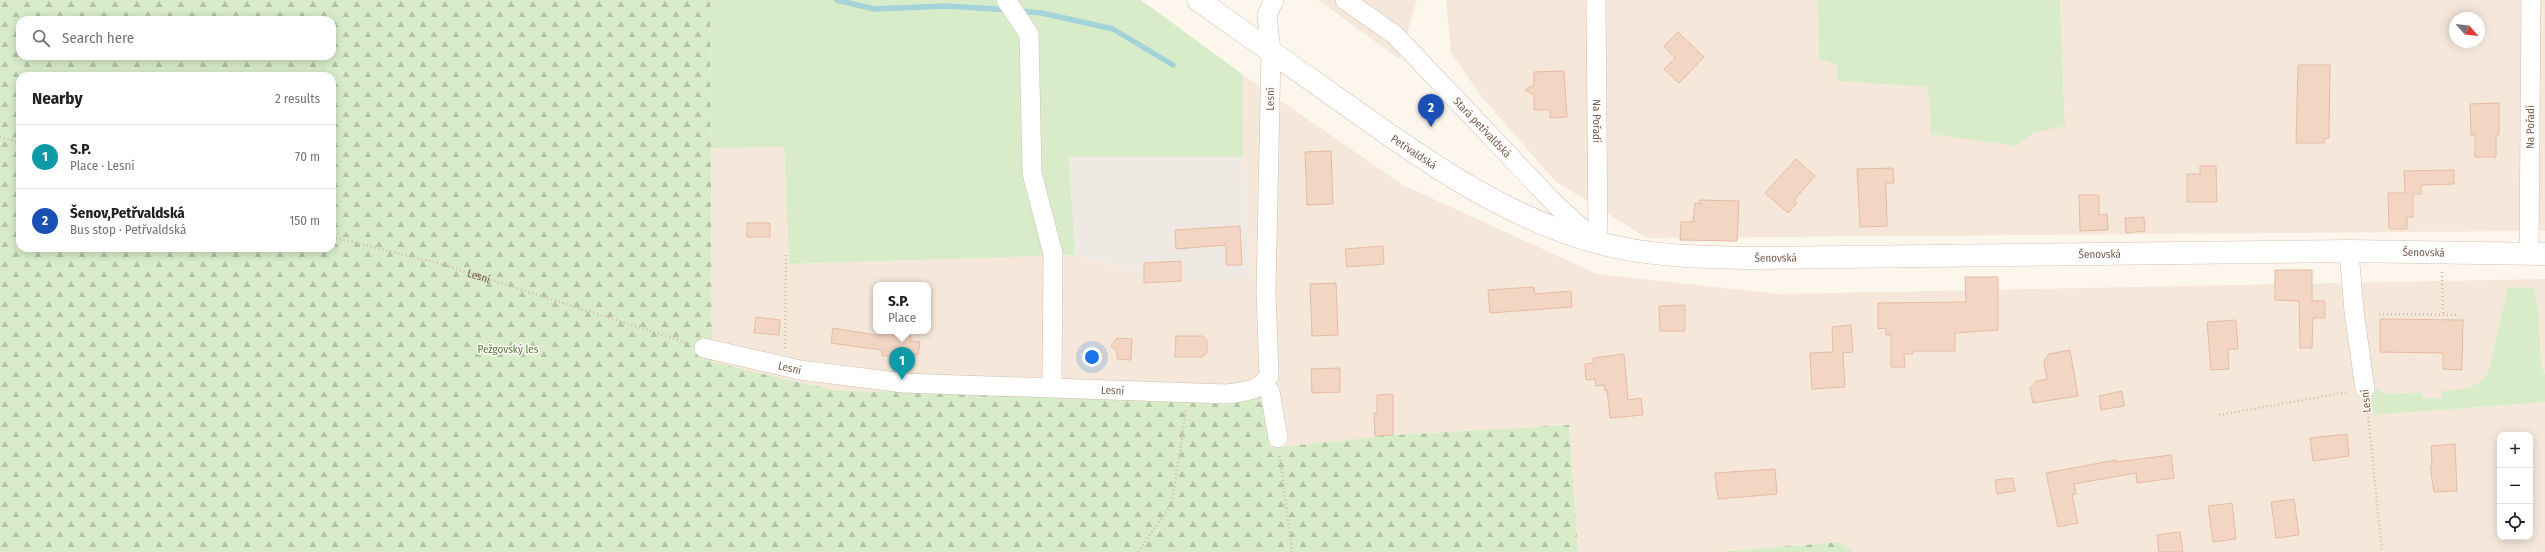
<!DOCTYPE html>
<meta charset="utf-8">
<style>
:root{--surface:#fff;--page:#f6f6f6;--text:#202124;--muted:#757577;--line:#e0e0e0;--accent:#e76f51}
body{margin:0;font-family:"Fira Sans Condensed",sans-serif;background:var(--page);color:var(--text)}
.controls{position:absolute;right:12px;bottom:12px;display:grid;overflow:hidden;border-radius:8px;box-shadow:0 2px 10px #0003}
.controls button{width:36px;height:36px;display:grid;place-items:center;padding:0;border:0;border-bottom:1px solid var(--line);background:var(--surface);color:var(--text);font:20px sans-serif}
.compass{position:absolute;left:2449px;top:12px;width:36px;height:36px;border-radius:50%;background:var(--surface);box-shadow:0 2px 10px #0003;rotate:117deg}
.you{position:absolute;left:1092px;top:357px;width:14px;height:14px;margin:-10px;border:3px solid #fff;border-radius:50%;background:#1a73e8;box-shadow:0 0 0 6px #1a73e833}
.badge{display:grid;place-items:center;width:26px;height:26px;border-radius:50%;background:var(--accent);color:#fff;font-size:13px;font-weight:700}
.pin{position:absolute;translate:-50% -33px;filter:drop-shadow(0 1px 2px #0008)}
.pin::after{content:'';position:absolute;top:21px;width:14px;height:12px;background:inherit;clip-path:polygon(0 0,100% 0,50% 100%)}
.popup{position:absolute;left:873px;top:282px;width:58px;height:52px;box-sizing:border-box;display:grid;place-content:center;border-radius:8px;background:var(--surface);filter:drop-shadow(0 1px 3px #0005);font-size:13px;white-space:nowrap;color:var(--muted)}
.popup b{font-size:15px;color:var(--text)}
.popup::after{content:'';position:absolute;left:50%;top:100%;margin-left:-8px;border:8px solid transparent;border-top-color:var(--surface)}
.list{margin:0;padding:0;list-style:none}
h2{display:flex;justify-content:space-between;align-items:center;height:52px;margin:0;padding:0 16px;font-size:17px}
h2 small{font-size:13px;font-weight:400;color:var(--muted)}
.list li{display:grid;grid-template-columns:26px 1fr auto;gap:12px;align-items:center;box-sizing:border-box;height:64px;padding:0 16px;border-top:1px solid var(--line)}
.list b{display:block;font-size:15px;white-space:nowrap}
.list p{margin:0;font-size:13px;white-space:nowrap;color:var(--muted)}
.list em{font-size:13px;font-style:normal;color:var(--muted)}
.icon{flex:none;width:22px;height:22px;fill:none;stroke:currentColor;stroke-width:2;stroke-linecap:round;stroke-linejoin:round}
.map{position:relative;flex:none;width:2545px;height:552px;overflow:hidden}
.search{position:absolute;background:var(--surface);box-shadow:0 2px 10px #0003;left:16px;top:16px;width:320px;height:44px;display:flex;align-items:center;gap:10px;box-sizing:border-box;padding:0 14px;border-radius:12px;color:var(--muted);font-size:15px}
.panel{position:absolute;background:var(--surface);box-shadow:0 2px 10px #0003;left:16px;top:72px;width:320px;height:180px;border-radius:12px}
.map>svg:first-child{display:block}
.residential{fill:#f5e8da;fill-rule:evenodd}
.industrial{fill:#efe9e4}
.grass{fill:#d8ecc9}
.forest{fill:url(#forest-firs);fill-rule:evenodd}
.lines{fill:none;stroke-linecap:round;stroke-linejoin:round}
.stream{stroke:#a5d3da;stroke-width:5.5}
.building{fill:#f3d5c3;stroke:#e6bba3}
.minor-casing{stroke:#d1beb0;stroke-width:20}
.secondary-casing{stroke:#d6c0b0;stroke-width:23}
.path{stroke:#d9b8a5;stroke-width:2.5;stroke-dasharray:1 3;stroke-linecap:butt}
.minor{stroke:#fff;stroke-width:19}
.secondary{stroke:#fff;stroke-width:22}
.labels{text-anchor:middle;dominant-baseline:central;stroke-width:3;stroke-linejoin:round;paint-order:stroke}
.street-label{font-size:11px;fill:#7a5c4d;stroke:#fffaf3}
.park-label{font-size:11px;fill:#537a41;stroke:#fffaf3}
</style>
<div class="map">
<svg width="2545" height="552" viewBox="0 0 2545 552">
<defs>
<pattern id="forest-firs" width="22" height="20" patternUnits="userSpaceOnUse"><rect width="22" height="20" fill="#d8ecc9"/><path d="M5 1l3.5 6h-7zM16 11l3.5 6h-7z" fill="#b4c2a5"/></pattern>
</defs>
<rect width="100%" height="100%" fill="#fdf6ec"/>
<path class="residential" d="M1318,0H1417L1399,59L1320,1Z
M1446,0H1817L1819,60L1828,61L1837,66V81L1928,87L2017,146L2033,133L2065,125L2060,0H2545V231L1647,238L1555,181L1481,96L1451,53ZM2455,18H2479V42H2455Z
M1242,74L1403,185L1597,274L1780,294L2545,279V375L2541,365L2539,317L2534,288L2508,287L2489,369L2479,384L2461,390L2442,391V398H2423L2422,392L2387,394L2378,389L2371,390L2373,415L2545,402V552H1852L1842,542L1715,552H1578L1569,425L1393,435L1269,448L1260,396L838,391L712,362L711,148L784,147L789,264L1075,255L1138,272L1251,278L1243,157ZM876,285H928V331H876ZM2500,435H2530V537H2500Z"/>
<path class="industrial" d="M1069,157H1243L1251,278L1140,284L1138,272L1075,255Z"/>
<path class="grass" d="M710,0H1141L1242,74L1243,157H1069L1075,255L789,264L784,147L711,148Z
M1817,0H2060L2065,126L2033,133L2017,146L1931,134L1928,87L1837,81V66L1828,61L1819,60Z
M2508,287L2534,288L2539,317L2541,365L2545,375V402L2373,415L2371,390L2378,389L2387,394L2422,392L2423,398H2442V391C2462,390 2480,389 2489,369Z"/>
<path class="forest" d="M0,0H710L712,362L838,391L1261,396L1270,448L1393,435L1569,425L1578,552H0ZM20,20H332V56H20ZM20,76H332V248H20Z
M1842,542L1852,552H1715Z"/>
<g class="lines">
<path class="stream" d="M837,0L874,9L947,6L1009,10
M1019,11L1042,13L1113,29L1173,65"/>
</g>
<path class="building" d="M1678,32L1704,57L1679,83L1664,69L1675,58L1664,46Z
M2298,65H2330L2329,138L2324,139V143H2296Z
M1564,71L1567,117L1550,118V110H1534V95L1525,90L1534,85V72Z
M2499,103V135H2496V157H2475V135H2471L2470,104Z
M1331,151L1333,204L1307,205L1305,152Z
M1796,159L1815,176L1794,200L1797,203L1788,213L1765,193Z
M2200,166H2216L2217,202H2187V174H2200Z
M1893,168L1894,183H1886L1887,226L1860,227L1857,169Z
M2454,170V184L2421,185V194H2413V217H2407V229H2389L2388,193H2405L2404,171Z
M2079,195H2099V215L2107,214L2108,230L2080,231Z
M1699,200L1739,201L1737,241L1680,240L1681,222H1693L1695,203L1700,204Z
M2144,217L2145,231L2126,233L2125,218Z
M747,223H770V237H747Z
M1240,226L1242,265H1226V245L1176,249L1175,230Z
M1383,246L1384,264L1347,267L1345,249Z
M1181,261V281L1144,283V263Z
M2275,270H2312V301H2325V318H2313L2312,348H2300L2299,301L2275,300Z
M1965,277H1998V330L1955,333V351H1913V354H1904L1905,367H1891V335H1886V328L1878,329V303L1966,302Z
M1336,283L1338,335L1312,336L1310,284Z
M1534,287L1535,294L1571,291L1572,307L1490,313L1488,290Z
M1685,305V331H1660L1659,306Z
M756,317L780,320L779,335L754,333Z
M2380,319L2463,320L2462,370L2443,369V353L2380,352Z
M2236,320L2238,349H2228L2229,369L2211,370L2207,322Z
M1851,325L1853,352L1843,353L1845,387L1812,389L1810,353L1833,352L1832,327Z
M833,328L882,336V331H911L910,341L920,342L918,355L910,354V363H892L891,356H882V350L831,343Z
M1176,336H1203L1207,340V353L1202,357H1175Z
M1117,338L1132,339L1131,360L1117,359V352L1111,346Z
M2070,350L2078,396L2033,403L2030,388L2036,381L2047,379L2044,361L2049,354Z
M1624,354L1628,400L1641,398L1643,415L1610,418L1607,390L1605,391L1604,385L1596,386L1595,379L1586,380L1585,364L1594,363L1593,358Z
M1340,368V392L1312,393L1311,369Z
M2122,391L2124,406L2101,410L2099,396Z
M1393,394V435L1375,436L1374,413H1377V395Z
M2347,434L2349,456L2313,461L2310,438Z
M2455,444L2457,491L2434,492L2430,466H2432L2431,446Z
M2171,455L2174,478L2137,483L2136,473L2074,484L2076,494L2072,495L2078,523L2058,527L2046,473L2116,460V462Z
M1775,469L1777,494L1718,499L1715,473Z
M2013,478L2015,491L1997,494L1995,480Z
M2294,499L2299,535L2276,538L2271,502Z
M2232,503L2236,539L2213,542L2208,506Z
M2180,532L2183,552H2159L2157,535Z"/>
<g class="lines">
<g class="minor-casing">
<g id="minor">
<path d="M1006,0L1029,34L1032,173L1053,254L1052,387"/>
<path id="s2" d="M1345,0L1395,35L1556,205L1597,242"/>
<path id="s3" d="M1596,0L1598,243"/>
<path d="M2349,251L2354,311L2365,389"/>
<path id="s4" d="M2529,253L2531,0"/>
<path id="s5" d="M704,348L800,370L904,383L1226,394C1244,392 1259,391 1269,376L1266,291L1271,52L1267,15L1274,0"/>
<path d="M1263,385L1270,392L1278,438"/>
</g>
</g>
<g class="secondary-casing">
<g id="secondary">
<path id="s6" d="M1198,0C1249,36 1300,72 1351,108C1428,163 1507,218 1599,243C1647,256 1698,257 1748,258L2349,251L2545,254"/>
</g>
</g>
<g class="path">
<path d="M0,137L20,143"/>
<path id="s1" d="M332,237L438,263L688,343"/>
<path d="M2442,272L2443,315"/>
<path d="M2379,314L2459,315"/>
<path d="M785,348L786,253"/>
<path d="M2367,405L2382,552"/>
<path d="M2219,415L2348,392"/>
<path d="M1280,456L1292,552"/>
<path d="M1138,552L1172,503L1186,409"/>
</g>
<use href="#minor" class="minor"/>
<use href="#secondary" class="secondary"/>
</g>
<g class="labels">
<g class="street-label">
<text stroke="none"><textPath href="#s5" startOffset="851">Lesní</textPath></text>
<text stroke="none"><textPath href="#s3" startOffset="121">Na Pořadí</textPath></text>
<text stroke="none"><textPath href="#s2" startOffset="188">Stará petřvaldská</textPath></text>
<text stroke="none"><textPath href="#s4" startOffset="126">Na Pořadí</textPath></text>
<text stroke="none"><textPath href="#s6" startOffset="264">Petřvaldská</textPath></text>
<text stroke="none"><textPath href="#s6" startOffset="1297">Šenovská</textPath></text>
<text stroke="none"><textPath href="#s6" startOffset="973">Šenovská</textPath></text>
<text stroke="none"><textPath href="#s6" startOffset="649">Šenovská</textPath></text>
<text stroke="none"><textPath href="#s1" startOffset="152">Lesní</textPath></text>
<text stroke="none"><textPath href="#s5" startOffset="88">Lesní</textPath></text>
<text stroke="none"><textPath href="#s5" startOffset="412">Lesní</textPath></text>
<text transform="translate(2366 401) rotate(-96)">Lesní</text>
</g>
<g class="park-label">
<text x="508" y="349">Pežgovský les</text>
</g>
</g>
</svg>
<div class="controls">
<button>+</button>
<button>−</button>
<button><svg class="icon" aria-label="locate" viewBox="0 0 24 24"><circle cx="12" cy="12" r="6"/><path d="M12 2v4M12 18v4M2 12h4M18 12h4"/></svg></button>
</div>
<svg class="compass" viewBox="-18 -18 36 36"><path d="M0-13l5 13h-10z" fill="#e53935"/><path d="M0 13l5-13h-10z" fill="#757577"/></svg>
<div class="you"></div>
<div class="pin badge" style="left:902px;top:380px;background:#0f9aa8">1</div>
<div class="popup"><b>S.P.</b>Place</div>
<div class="pin badge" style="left:1431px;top:127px;background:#1a4fb4">2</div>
<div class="search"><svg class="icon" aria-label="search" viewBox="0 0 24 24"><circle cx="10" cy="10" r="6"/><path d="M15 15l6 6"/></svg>Search here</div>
<section class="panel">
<h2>Nearby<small>2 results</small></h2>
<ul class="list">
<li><span class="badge" style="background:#0f9aa8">1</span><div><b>S.P.</b><p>Place · Lesní</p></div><em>70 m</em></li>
<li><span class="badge" style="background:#1a4fb4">2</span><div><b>Šenov,Petřvaldská</b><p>Bus stop · Petřvaldská</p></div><em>150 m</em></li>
</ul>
</section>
</div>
